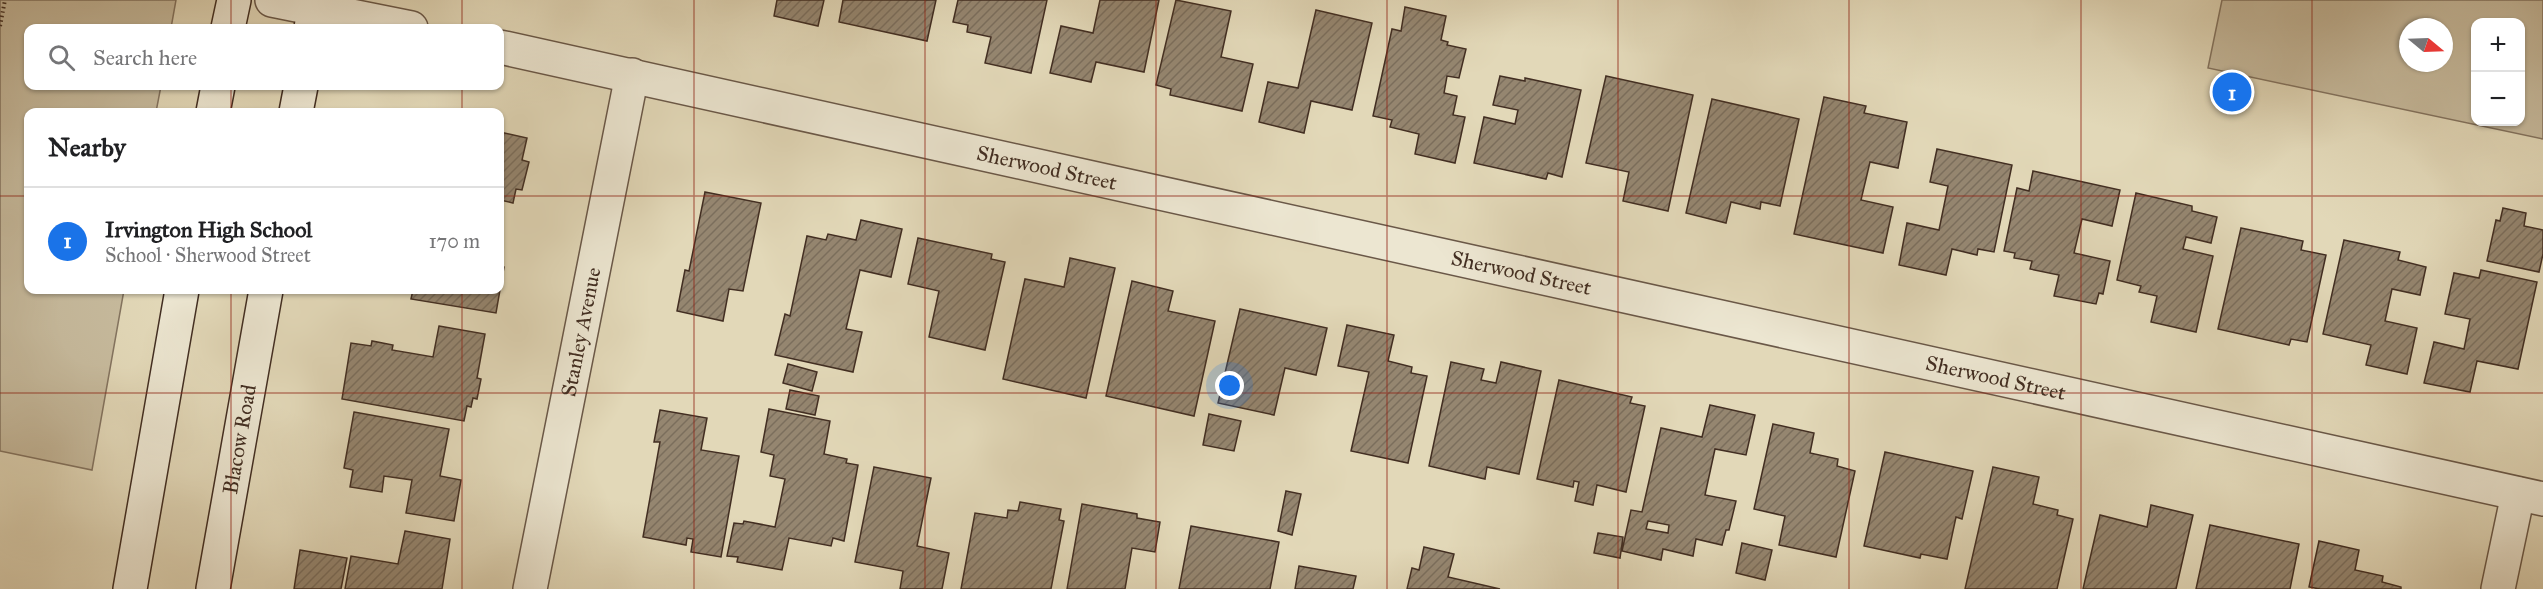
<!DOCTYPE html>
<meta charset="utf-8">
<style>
:root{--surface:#fff;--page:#f6f6f6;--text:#202124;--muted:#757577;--line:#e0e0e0;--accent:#1a73e8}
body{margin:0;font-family:"IM FELL Great Primer",serif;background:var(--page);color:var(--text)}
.controls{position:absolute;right:18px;top:18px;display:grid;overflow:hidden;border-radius:12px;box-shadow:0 2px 4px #0004}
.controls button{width:54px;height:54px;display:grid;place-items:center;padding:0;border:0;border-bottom:2px solid var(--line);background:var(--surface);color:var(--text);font:30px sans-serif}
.compass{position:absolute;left:2399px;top:18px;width:54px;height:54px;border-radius:50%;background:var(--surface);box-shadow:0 2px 4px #0004;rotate:109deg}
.you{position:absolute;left:1230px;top:386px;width:21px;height:21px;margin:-15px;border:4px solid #fff;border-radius:50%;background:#1a73e8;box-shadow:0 0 0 9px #1a73e833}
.badge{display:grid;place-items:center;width:39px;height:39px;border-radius:50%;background:var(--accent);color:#fff;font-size:20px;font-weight:700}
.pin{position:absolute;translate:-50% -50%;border:3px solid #fff;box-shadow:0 2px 6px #0006}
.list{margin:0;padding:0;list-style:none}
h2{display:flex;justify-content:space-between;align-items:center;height:78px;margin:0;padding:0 24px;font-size:26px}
h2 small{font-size:20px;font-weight:400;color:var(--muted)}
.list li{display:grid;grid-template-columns:39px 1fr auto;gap:18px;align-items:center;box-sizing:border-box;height:108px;padding:0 24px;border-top:2px solid var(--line)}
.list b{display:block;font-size:22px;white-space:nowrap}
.list p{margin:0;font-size:20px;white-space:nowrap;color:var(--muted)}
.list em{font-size:20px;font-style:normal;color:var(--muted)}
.icon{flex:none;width:33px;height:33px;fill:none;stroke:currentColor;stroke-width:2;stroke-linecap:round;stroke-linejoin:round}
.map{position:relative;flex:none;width:2543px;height:589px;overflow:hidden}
.search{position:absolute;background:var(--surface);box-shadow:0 2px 4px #0004;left:24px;top:24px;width:480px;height:66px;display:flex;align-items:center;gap:15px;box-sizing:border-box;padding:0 21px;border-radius:12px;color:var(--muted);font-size:22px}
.panel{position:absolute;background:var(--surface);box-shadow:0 2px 4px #0004;left:24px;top:108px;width:480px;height:186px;border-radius:12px}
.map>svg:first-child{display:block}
.park{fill:#c7bb9e;stroke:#847460;stroke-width:1.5;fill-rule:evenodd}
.building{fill:url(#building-hatch);stroke:#422e22;stroke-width:1.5;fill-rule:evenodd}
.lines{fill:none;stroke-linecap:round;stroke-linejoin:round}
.minor-casing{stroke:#6a5848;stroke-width:36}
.secondary-casing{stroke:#422e22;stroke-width:36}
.path{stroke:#422e22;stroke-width:4;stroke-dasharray:1.5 3;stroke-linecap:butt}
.minor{stroke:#ece6d1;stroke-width:33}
.secondary{stroke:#ece6d1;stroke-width:33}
.grid{fill:none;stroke:#8f2418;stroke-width:1.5;stroke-opacity:0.55}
.labels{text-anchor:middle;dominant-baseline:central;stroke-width:6;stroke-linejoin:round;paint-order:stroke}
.street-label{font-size:21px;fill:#422e22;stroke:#ece6d1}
</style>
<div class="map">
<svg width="2543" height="589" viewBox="0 0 2543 589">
<defs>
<pattern id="building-hatch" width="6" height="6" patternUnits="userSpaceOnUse" patternTransform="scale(1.5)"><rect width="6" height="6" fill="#958670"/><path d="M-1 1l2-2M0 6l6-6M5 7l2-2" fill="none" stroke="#7b6e5c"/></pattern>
</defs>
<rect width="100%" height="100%" fill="#e2d8b8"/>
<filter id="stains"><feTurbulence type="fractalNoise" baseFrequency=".00333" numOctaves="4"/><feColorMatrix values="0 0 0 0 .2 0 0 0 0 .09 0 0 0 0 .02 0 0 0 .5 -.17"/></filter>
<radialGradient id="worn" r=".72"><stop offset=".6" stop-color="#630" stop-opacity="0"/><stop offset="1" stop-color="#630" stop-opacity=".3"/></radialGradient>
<path class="park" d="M0,0H176L171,28H28V86H161L156,112H28V290H124L92,470L0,451Z
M2222,0H2543V139L2208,68ZM2476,22H2520V122H2476ZM2408,27H2444V63H2408Z"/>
<path class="building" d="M777,0H824L818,26L774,16Z
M843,0H936L927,41L839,22Z
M958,0H1047L1031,73L985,63L991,37L967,32L968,25L953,22Z
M1100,0H1159L1144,72L1096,62L1091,82L1050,73L1061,26L1093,33Z
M1176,0L1231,11L1221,57L1253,64L1242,111L1170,95L1171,89L1156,85Z
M1405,7L1446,16L1441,40L1448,42L1447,45L1466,49L1459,78L1447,76L1444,93L1457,96L1453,115L1465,117L1455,163L1415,154L1419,134L1390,127L1392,120L1373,116L1392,29L1401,31Z
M1316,10L1372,23L1352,110L1311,101L1304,133L1259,122L1268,82L1298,88Z
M1500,76L1525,81V78L1581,90L1562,177L1548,173L1546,179L1474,163L1484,117L1515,124L1518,110L1493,105Z
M1606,76L1693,95L1668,211L1623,201L1629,172L1586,163Z
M1824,97L1866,106L1864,113L1907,122L1898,168L1870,162L1861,200L1893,207L1883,253L1794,234Z
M1712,99L1799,119L1780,206L1761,202L1760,209L1731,202L1726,223L1686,213Z
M500,132L527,138L522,160L529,162L522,190L516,189L513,203L500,200Z
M1937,149L2012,165L1994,252L1978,249L1977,255L1952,249L1946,275L1899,265L1907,223L1939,230L1948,186L1930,182Z
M2033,171L2120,190L2112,226L2082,219L2074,253L2110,261L2103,294L2099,293L2096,304L2054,296L2059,275L2030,269L2032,261L2014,258L2015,253L2004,251L2017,188L2029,191Z
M705,192L761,203L743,291L729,289L723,321L677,311L685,270L689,271Z
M2136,193L2192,206V211L2217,217L2211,243L2186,237L2183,249L2213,256L2196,332L2151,322L2157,296L2139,292L2141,286L2117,280Z
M2503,208L2526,213L2524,226L2543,230V254L2539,272L2487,261L2496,220L2500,221Z
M861,220L902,229L891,277L860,270L846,329L862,332L853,372L775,355L785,314L790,316L807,236L826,240L828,234L856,240Z
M2241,228L2303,241L2301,250L2326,255L2307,342L2291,339L2289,345L2218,329Z
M918,238L992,254L991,259L1005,262L985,350L929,337L939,291L908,284Z
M2344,240L2400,252L2398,260L2426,267L2420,295L2392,289L2385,321L2417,328L2407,374L2366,365L2371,345L2323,334Z
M1070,258L1115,268L1086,398L1003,379L1025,279L1064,287Z
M500,266L504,267L496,313L411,299L413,290H500Z
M2481,270L2537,282L2518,369L2477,361L2470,392L2424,383L2434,342L2464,349L2470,319L2445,314L2454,273L2479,278Z
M1132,281L1173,291L1168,311L1215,321L1194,416L1106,396Z
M1240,309L1327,328L1316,375L1285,368L1274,415L1218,403Z
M1347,325L1394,335L1388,361L1412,367L1411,373L1427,376L1408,463L1351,451L1369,372L1338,366Z
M439,326L485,334L477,378L481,379L477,399L473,398L471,407L467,406L464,421L342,399L351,343L371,346L372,341L393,345L392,350L433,357Z
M1451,362L1484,369L1481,380L1496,383L1501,362L1541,371L1519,474L1487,467L1485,479L1429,466Z
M788,364L817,372L812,391L783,383Z
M1559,380L1632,397L1630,403L1645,406L1626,492L1597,485L1593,505L1575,501L1579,482L1574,481L1573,487L1537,479Z
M790,390L819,396L815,415L786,409Z
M1710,405L1755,415L1746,455L1715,449L1705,495L1736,501L1729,530H1726L1722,545L1696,539L1693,556L1663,549L1661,560L1622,551L1631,510L1642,512L1661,428L1702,437ZM1648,521L1669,525L1668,533L1646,529Z
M769,409L830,421L824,454L847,459L846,463L858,465L844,541L833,538L831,546L789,538L782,570L737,562L738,557L727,556L734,523L743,524L744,521L775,527L785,479L770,476L774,455L761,452Z
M660,410L707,418L701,450L739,456L721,557L691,552L693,539L687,538L686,545L643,537L660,442H654Z
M354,412L449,429L440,476L461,480L454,521L406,513L412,480L384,476L382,492L350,487L353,470L344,468Z
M1209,414L1241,421L1234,451L1203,445Z
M1773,424L1814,433L1810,453L1838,459L1837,466L1855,471L1836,557L1779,545L1785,516L1754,509Z
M1885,452L1973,471L1962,519L1956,517L1947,559L1921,554L1920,558L1864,546Z
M874,467L931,478L917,546L949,553L942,589H900L903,571L855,562Z
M1993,467L2039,477L2033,504L2058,510L2057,515L2073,519L2057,589H1965Z
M1286,491L1301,494L1292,535L1278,531Z
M1020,502L1061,509L1059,520L1064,521L1051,589H961L975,513L1007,518L1008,510L1018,511Z
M1082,504L1137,514V518L1160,522L1155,552L1132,548L1125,589H1067Z
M2151,505L2193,515L2176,589H2083L2100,515L2147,527Z
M2210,525L2299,544L2290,589H2196Z
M1191,526L1279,542L1270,589H1179Z
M405,531L450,539L442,589H345L351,556L398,564Z
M1598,533L1623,537L1620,558L1594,553Z
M2319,541L2359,550L2355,570L2383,576L2382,582L2401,587V589H2320L2309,587Z
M1742,543L1772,550L1765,580L1736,573Z
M1424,547L1454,554L1448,577L1500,589H1407L1412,568L1419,570Z
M300,550L347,558L341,589H294Z
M1299,566L1356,576L1353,589H1295Z"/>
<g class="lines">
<g class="minor-casing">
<g id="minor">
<path d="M272,0L411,28"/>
<path id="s1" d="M500,47L2543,499"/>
<path id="s2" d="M530,589L632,75"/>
<path d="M2498,589L2518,494"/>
</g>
</g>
<g class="secondary-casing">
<g id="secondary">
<path d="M228,28L234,0"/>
<path d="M311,28L316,0"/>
<path d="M213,112L218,86"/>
<path d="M296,112L301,86"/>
<path d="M130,589L182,290"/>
<path id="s3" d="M213,589L266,290"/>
</g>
</g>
<path class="path" d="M0,26L5,0"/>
<use href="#minor" class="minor"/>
<use href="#secondary" class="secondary"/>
</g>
<path class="grid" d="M231,0V28M462,0V28M694,0V589M925,0V589M1156,0V589M1387,0V589M1618,0V589M1849,0V589M2081,0V589M2312,0V589M231,86V112M462,86V112M0,196H28M500,196H2543M231,290V589M462,290V589M0,393H2543"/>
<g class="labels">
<g class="street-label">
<text stroke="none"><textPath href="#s1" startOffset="560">Sherwood Street</textPath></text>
<text stroke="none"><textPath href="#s1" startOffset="1046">Sherwood Street</textPath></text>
<text stroke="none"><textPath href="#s2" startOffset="262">Stanley Avenue</textPath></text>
<text stroke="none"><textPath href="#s1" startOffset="1532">Sherwood Street</textPath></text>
<text stroke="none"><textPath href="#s3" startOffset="152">Blacow Road</textPath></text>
</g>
</g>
<rect width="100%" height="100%" filter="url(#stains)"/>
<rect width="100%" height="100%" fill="url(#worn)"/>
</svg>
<div class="controls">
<button>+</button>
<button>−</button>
</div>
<svg class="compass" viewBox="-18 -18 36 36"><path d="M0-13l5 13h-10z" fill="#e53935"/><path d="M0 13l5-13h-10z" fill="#757577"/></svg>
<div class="you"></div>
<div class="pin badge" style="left:2232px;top:92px">1</div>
<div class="search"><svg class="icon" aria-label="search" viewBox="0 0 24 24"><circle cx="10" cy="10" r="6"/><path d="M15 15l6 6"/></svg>Search here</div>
<section class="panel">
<h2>Nearby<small></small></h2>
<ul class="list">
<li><span class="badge">1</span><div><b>Irvington High School</b><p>School · Sherwood Street</p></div><em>170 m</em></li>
</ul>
</section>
</div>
